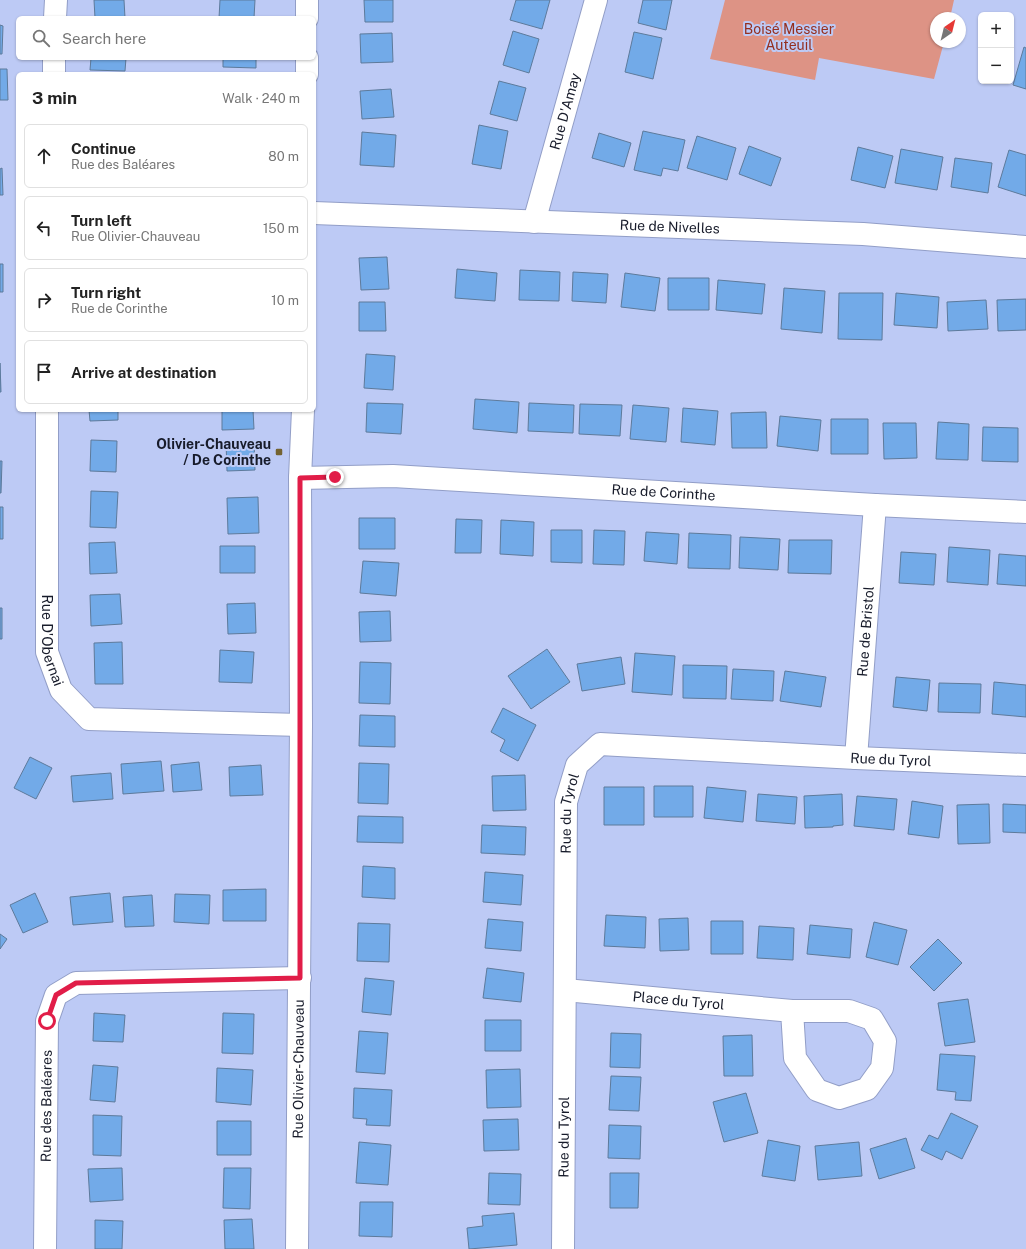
<!DOCTYPE html>
<meta charset="utf-8">
<style>
:root{--surface:#fff;--page:#f2f2f2;--text:#222;--muted:#767676;--line:#e0e0e0}
body{margin:0;font-family:"Public Sans",sans-serif;background:var(--page);color:var(--text)}
.controls{position:absolute;right:12px;top:12px;display:grid;overflow:hidden;border-radius:6px;box-shadow:0 1px 3px #0004}
.controls button{width:36px;height:36px;display:grid;place-items:center;padding:0;border:0;border-bottom:1px solid var(--line);background:var(--surface);color:var(--text);font:20px sans-serif}
.compass{position:absolute;left:930px;top:12px;width:36px;height:36px;border-radius:50%;background:var(--surface);box-shadow:0 1px 3px #0004;rotate:35deg}
.stop{position:absolute;width:12px;height:12px;margin:-9px;border:3px solid #e11d48;border-radius:50%;background:#fff}
.stop.end{background:#e11d48;border-color:#fff;box-shadow:0 1px 4px #0008}
.list{margin:0;padding:0;list-style:none}
h2{display:flex;justify-content:space-between;align-items:center;height:52px;margin:0;padding:0 16px;font-size:17px}
h2 small{font-size:13px;font-weight:400;color:var(--muted)}
.list li{display:grid;grid-template-columns:26px 1fr auto;gap:12px;align-items:center;box-sizing:border-box;height:64px;margin:0 8px 8px;padding:0 8px;border:1px solid var(--line);border-radius:6px}
.list b{display:block;font-size:15px;white-space:nowrap}
.list p{margin:0;font-size:13px;white-space:nowrap;color:var(--muted)}
.list em{font-size:13px;font-style:normal;color:var(--muted)}
.icon{flex:none;width:22px;height:22px;fill:none;stroke:currentColor;stroke-width:2;stroke-linecap:round;stroke-linejoin:round}
.map{position:relative;flex:none;width:1026px;height:1249px;overflow:hidden}
.search{position:absolute;background:var(--surface);box-shadow:0 1px 3px #0004;left:16px;top:16px;width:300px;height:44px;display:flex;align-items:center;gap:10px;box-sizing:border-box;padding:0 14px;border-radius:6px;color:var(--muted);font-size:15px}
.panel{position:absolute;background:var(--surface);box-shadow:0 1px 3px #0004;left:16px;top:72px;width:300px;height:340px;border-radius:6px}
.map>svg:first-child{display:block}
.green{fill:#dd9385}
.building{fill:#72aae8;stroke:#5d7a9b}
.lines{fill:none;stroke-linecap:round;stroke-linejoin:round}
.street-casing{stroke:#929ec7;stroke-width:24}
.street{stroke:#fff;stroke-width:22}
.route{stroke:#e11d48;stroke-width:5}
.poi-dot{fill:#746331;stroke:#bdcaf5;stroke-width:1.5}
.labels{text-anchor:middle;dominant-baseline:central;stroke-width:4;stroke-linejoin:round;paint-order:stroke}
.park-label{font-size:14px;fill:#942f1f;stroke:#bdcaf5}
.street-label{font-size:14px;fill:#171b2a;stroke:#bdcaf5}
.poi-label{font-size:14px;font-weight:bold;fill:#171b2a;stroke:#bdcaf5;text-anchor:end}
</style>
<div class="map">
<svg width="1026" height="1249" viewBox="0 0 1026 1249">
<rect width="100%" height="100%" fill="#bdcaf5"/>
<path class="green" d="M725,0H954L950,18H936V42H944L934,79L819,58L815,80L710,59Z"/>
<path class="building" d="M94,0H124L125,18H95Z
M220,0H255L254,18H219Z
M364,0H393V22H365Z
M516,0H550L542,29L510,20Z
M643,0H672L666,30L638,23Z
M0,25L3,26L2,54H0Z
M513,31L539,39L529,73L503,65Z
M634,32L662,38L653,79L625,72Z
M392,33L393,62L361,63L360,34Z
M1024,47L1026,48V89L1013,85Z
M91,58H126L125,71L90,70Z
M223,58H256V68L223,67Z
M0,69H7L8,100H0Z
M499,81L526,88L517,121L490,114Z
M391,89L394,117L362,119L360,91Z
M479,125L508,131L501,169L472,164Z
M643,131L685,140L678,171L663,168L661,176L634,170Z
M362,132L396,135L394,167L360,165Z
M599,133L631,143L624,167L592,158Z
M697,136L736,148L727,180L687,168Z
M749,146L781,158L771,186L739,174Z
M858,147L893,156L885,188L851,180Z
M901,149L943,157L937,190L895,183Z
M1009,150L1026,155V196L998,187Z
M955,158L992,163L988,193L951,187Z
M2,168L3,195H0V169Z
M387,257L389,289L361,290L359,258Z
M0,264H3V292H0Z
M457,269L497,273L495,301L455,298Z
M520,270L560,272L559,301L519,300Z
M573,272L608,274L606,303L572,301Z
M625,273L660,278L655,311L621,307Z
M668,278H709V310H668Z
M718,280L765,284L762,314L716,310Z
M784,288L825,291L822,333L781,329Z
M839,293H883L882,340L838,339Z
M896,293L939,297L937,328L894,325Z
M1026,299V330L998,331L997,300Z
M986,300L988,329L948,331L947,302Z
M359,302H385L386,331H359Z
M366,354L395,356L393,390L364,388Z
M0,363L1,392H0Z
M475,399L519,402L517,433L473,429Z
M367,403L403,404L401,434L366,432Z
M529,403L574,405L573,433L528,431Z
M580,404L622,405L620,436L579,434Z
M633,405L669,408L666,442L630,439Z
M683,408L718,411L715,445L681,442Z
M89,410H118V420L90,421Z
M222,410H253L254,429L222,430Z
M766,412L767,448H732L731,413Z
M780,416L821,420L818,451L777,446Z
M831,419H868V454H831Z
M938,422L969,424L968,460L936,459Z
M883,423H916L917,458L884,459Z
M983,427L1018,428V462L982,461Z
M91,440L117,441L116,472L90,471Z
M254,441L255,470L227,471L226,442Z
M0,461H2L1,493H0Z
M91,491L118,492L116,528L90,527Z
M258,497L259,533L228,534L227,498Z
M0,507H3V539H0Z
M359,518H395V549H359Z
M456,519L482,520L481,553H455Z
M501,520L534,522L533,556L500,554Z
M551,530H582V563L551,562Z
M594,530L625,531L624,565L593,564Z
M646,532L679,534L677,564L644,561Z
M689,533L731,535L730,569L688,568Z
M740,537L780,539L778,570L739,568Z
M789,540H832L831,574L788,573Z
M115,542L117,573L90,574L89,543Z
M220,546H255V573H220Z
M949,547L990,550L988,585L947,582Z
M901,552L936,554L934,585L899,583Z
M999,554L1026,556V586L997,584Z
M363,561L399,563L396,596L360,593Z
M120,594L122,624L91,626L90,595Z
M255,603L256,633L228,634L227,604Z
M0,608H2V639H0Z
M390,611L391,641L360,642L359,612Z
M122,642L123,684H95L94,643Z
M547,649L570,682L531,709L508,676Z
M220,650L254,652L252,683L219,682Z
M635,653L675,656L672,695L632,692Z
M621,657L625,684L582,691L577,664Z
M360,662L391,663L390,704L359,703Z
M683,665L727,666L726,699L683,698Z
M733,669L774,671L773,701L731,699Z
M785,671L826,677L821,707L780,701Z
M896,677L930,680L927,711L893,707Z
M994,682L1026,685V717L992,714Z
M939,683L981,684L980,713L938,712Z
M503,708L536,725L518,761L500,751L505,740L491,732Z
M360,715L395,716V747L359,746Z
M30,757L52,768L36,799L14,788Z
M161,761L164,791L123,794L121,764Z
M199,762L202,790L173,792L171,765Z
M359,763L389,764L388,804L358,803Z
M261,765L263,795L230,796L229,767Z
M111,773L113,799L73,802L71,776Z
M525,775L526,810L493,811L492,776Z
M654,786H693V817H654Z
M604,787H644V825H604Z
M707,787L746,791L743,822L704,818Z
M758,794L797,797L795,824L756,821Z
M842,794L843,825L833,826V827L805,828L804,796Z
M857,796L897,799L894,830L854,826Z
M912,801L943,806L939,838L908,834Z
M989,804L990,843L958,844L957,805Z
M1003,804L1026,805V833L1003,832Z
M358,816L403,817V843L357,842Z
M482,825L526,827L525,855L481,853Z
M363,866L395,868V899L362,897Z
M485,872L523,875L521,905L483,902Z
M266,889V921H223V890Z
M35,893L48,922L23,933L10,905Z
M110,893L113,922L73,925L70,897Z
M175,894L210,895L209,924L174,922Z
M152,895L154,926L125,927L123,897Z
M606,915L646,917L645,948L604,946Z
M688,918L689,950L660,951L659,919Z
M488,919L523,922L521,951L485,948Z
M711,921H743V954H711Z
M874,922L907,930L898,965L866,957Z
M358,923L390,924L389,962L357,961Z
M810,925L852,929L850,958L807,954Z
M759,926L794,928L793,960L757,958Z
M0,934L7,939L0,949Z
M938,939L962,963L934,991L910,967Z
M487,968L524,973L521,1002L483,998Z
M365,978L394,981L391,1015L362,1012Z
M968,999L975,1042L945,1046L938,1003Z
M94,1013L125,1015L123,1042L93,1041Z
M223,1013L254,1014L253,1054L222,1053Z
M485,1020H521V1051H485Z
M359,1031L388,1033L385,1074L356,1072Z
M611,1033L641,1034L640,1068L610,1067Z
M752,1035L753,1076H724L723,1036Z
M940,1054L975,1056L971,1101L955,1100L956,1092L937,1090Z
M93,1065L118,1067L115,1102L90,1100Z
M217,1068L253,1070L251,1105L216,1102Z
M520,1069L521,1107L487,1108L486,1070Z
M611,1076L641,1077L639,1111L609,1110Z
M354,1088L392,1090L390,1126L366,1125L367,1119L353,1118Z
M746,1093L758,1133L724,1142L713,1102Z
M951,1113L978,1126L962,1159L946,1151L942,1160L921,1150L929,1135L938,1139Z
M93,1115L122,1116L121,1156L93,1155Z
M518,1119L519,1150L484,1151L483,1120Z
M217,1121H251V1155H217Z
M609,1125L641,1126L640,1159L608,1158Z
M906,1138L915,1168L879,1179L870,1149Z
M768,1140L800,1146L795,1181L762,1176Z
M359,1142L391,1145L388,1185L356,1183Z
M859,1142L862,1176L818,1180L815,1146Z
M122,1168L123,1200L90,1202L88,1169Z
M224,1168H251L250,1209L223,1208Z
M489,1173L521,1174L520,1205L488,1204Z
M610,1173H639L638,1208H610Z
M360,1202H393L392,1237L359,1236Z
M514,1213L517,1245L469,1249L467,1228L483,1226L482,1216Z
M252,1219L254,1249H225L224,1220Z
M95,1220L123,1221L122,1249H95Z"/>
<g class="lines">
<g class="street-casing">
<g id="street">
<path d="M55,18L56,0"/>
<path d="M307,18V0"/>
<path d="M54,74V58"/>
<path d="M307,74V58"/>
<path id="s1" d="M314,213L863,234L1026,247"/>
<path id="s2" d="M534,222L596,0"/>
<path id="s3" d="M47,410V652L61,690L89,719L301,725"/>
<path id="s4" d="M300,478L393,476L875,505L1026,512"/>
<path id="s5" d="M856,758L875,505"/>
<path id="s6" d="M565,990L792,1011H849L872,1019L885,1041L882,1068L867,1089L839,1098L817,1090L795,1058L792,1011"/>
<path id="s7" d="M45,1249L47,1021L56,995L76,983L300,978"/>
<path id="s8" d="M297,1249L301,725L300,478L303,410"/>
<path id="s9" d="M563,1249L566,802L577,765L600,744L856,758L1026,765"/>
</g>
</g>
<use href="#street" class="street"/>
</g>
<g class="lines">
<path class="route" d="M47,1021L56,995L76,983L300,978V478L335,477"/>
</g>
<rect class="poi-dot" x="275" y="448" width="8" height="8" rx="2"/>
<g class="labels">
<g class="park-label">
<text x="789" y="29">Boisé Messier<tspan x="789" dy="16">Auteuil</tspan></text>
</g>
<g class="street-label">
<text stroke="none"><textPath href="#s2" startOffset="115">Rue D'Amay</textPath></text>
<text stroke="none"><textPath href="#s1" startOffset="356">Rue de Nivelles</textPath></text>
<text stroke="none"><textPath href="#s4" startOffset="364">Rue de Corinthe</textPath></text>
<text stroke="none"><textPath href="#s5" startOffset="127">Rue de Bristol</textPath></text>
<text stroke="none"><textPath href="#s3" startOffset="231">Rue D'Obernai</textPath></text>
<text stroke="none"><textPath href="#s9" startOffset="808">Rue du Tyrol</textPath></text>
<text stroke="none"><textPath href="#s9" startOffset="436">Rue du Tyrol</textPath></text>
<text stroke="none"><textPath href="#s6" startOffset="114">Place du Tyrol</textPath></text>
<text stroke="none"><textPath href="#s8" startOffset="180">Rue Olivier-Chauveau</textPath></text>
<text stroke="none"><textPath href="#s7" startOffset="143">Rue des Baléares</textPath></text>
<text stroke="none"><textPath href="#s9" startOffset="112">Rue du Tyrol</textPath></text>
</g>
<g class="poi-label">
<text x="271" y="444">Olivier-Chauveau<tspan x="271" dy="16">/ De Corinthe</tspan></text>
</g>
</g>
</svg>
<div class="controls">
<button>+</button>
<button>−</button>
</div>
<svg class="compass" viewBox="-18 -18 36 36"><path d="M0-13l5 13h-10z" fill="#e53935"/><path d="M0 13l5-13h-10z" fill="#767676"/></svg>
<div class="stop" style="left:47px;top:1021px"></div>
<div class="stop end" style="left:335px;top:477px"></div>
<div class="search"><svg class="icon" aria-label="search" viewBox="0 0 24 24"><circle cx="10" cy="10" r="6"/><path d="M15 15l6 6"/></svg>Search here</div>
<section class="panel">
<h2>3 min<small>Walk · 240 m</small></h2>
<ul class="list">
<li><svg class="icon" aria-label="ahead" viewBox="0 0 24 24"><path d="M12 20V5M6 11l6-6 6 6"/></svg><div><b>Continue</b><p>Rue des Baléares</p></div><em>80 m</em></li>
<li><svg class="icon" aria-label="left" viewBox="0 0 24 24"><path d="M17 20v-9H6M10 6l-5 5 5 5"/></svg><div><b>Turn left</b><p>Rue Olivier-Chauveau</p></div><em>150 m</em></li>
<li><svg class="icon" aria-label="right" viewBox="0 0 24 24"><path d="M7 20v-9h11M14 6l5 5-5 5"/></svg><div><b>Turn right</b><p>Rue de Corinthe</p></div><em>10 m</em></li>
<li><svg class="icon" aria-label="arrive" viewBox="0 0 24 24"><path d="M6 21V4h12l-3 4 3 4H6"/></svg><div><b>Arrive at destination</b></div></li>
</ul>
</section>
</div>
